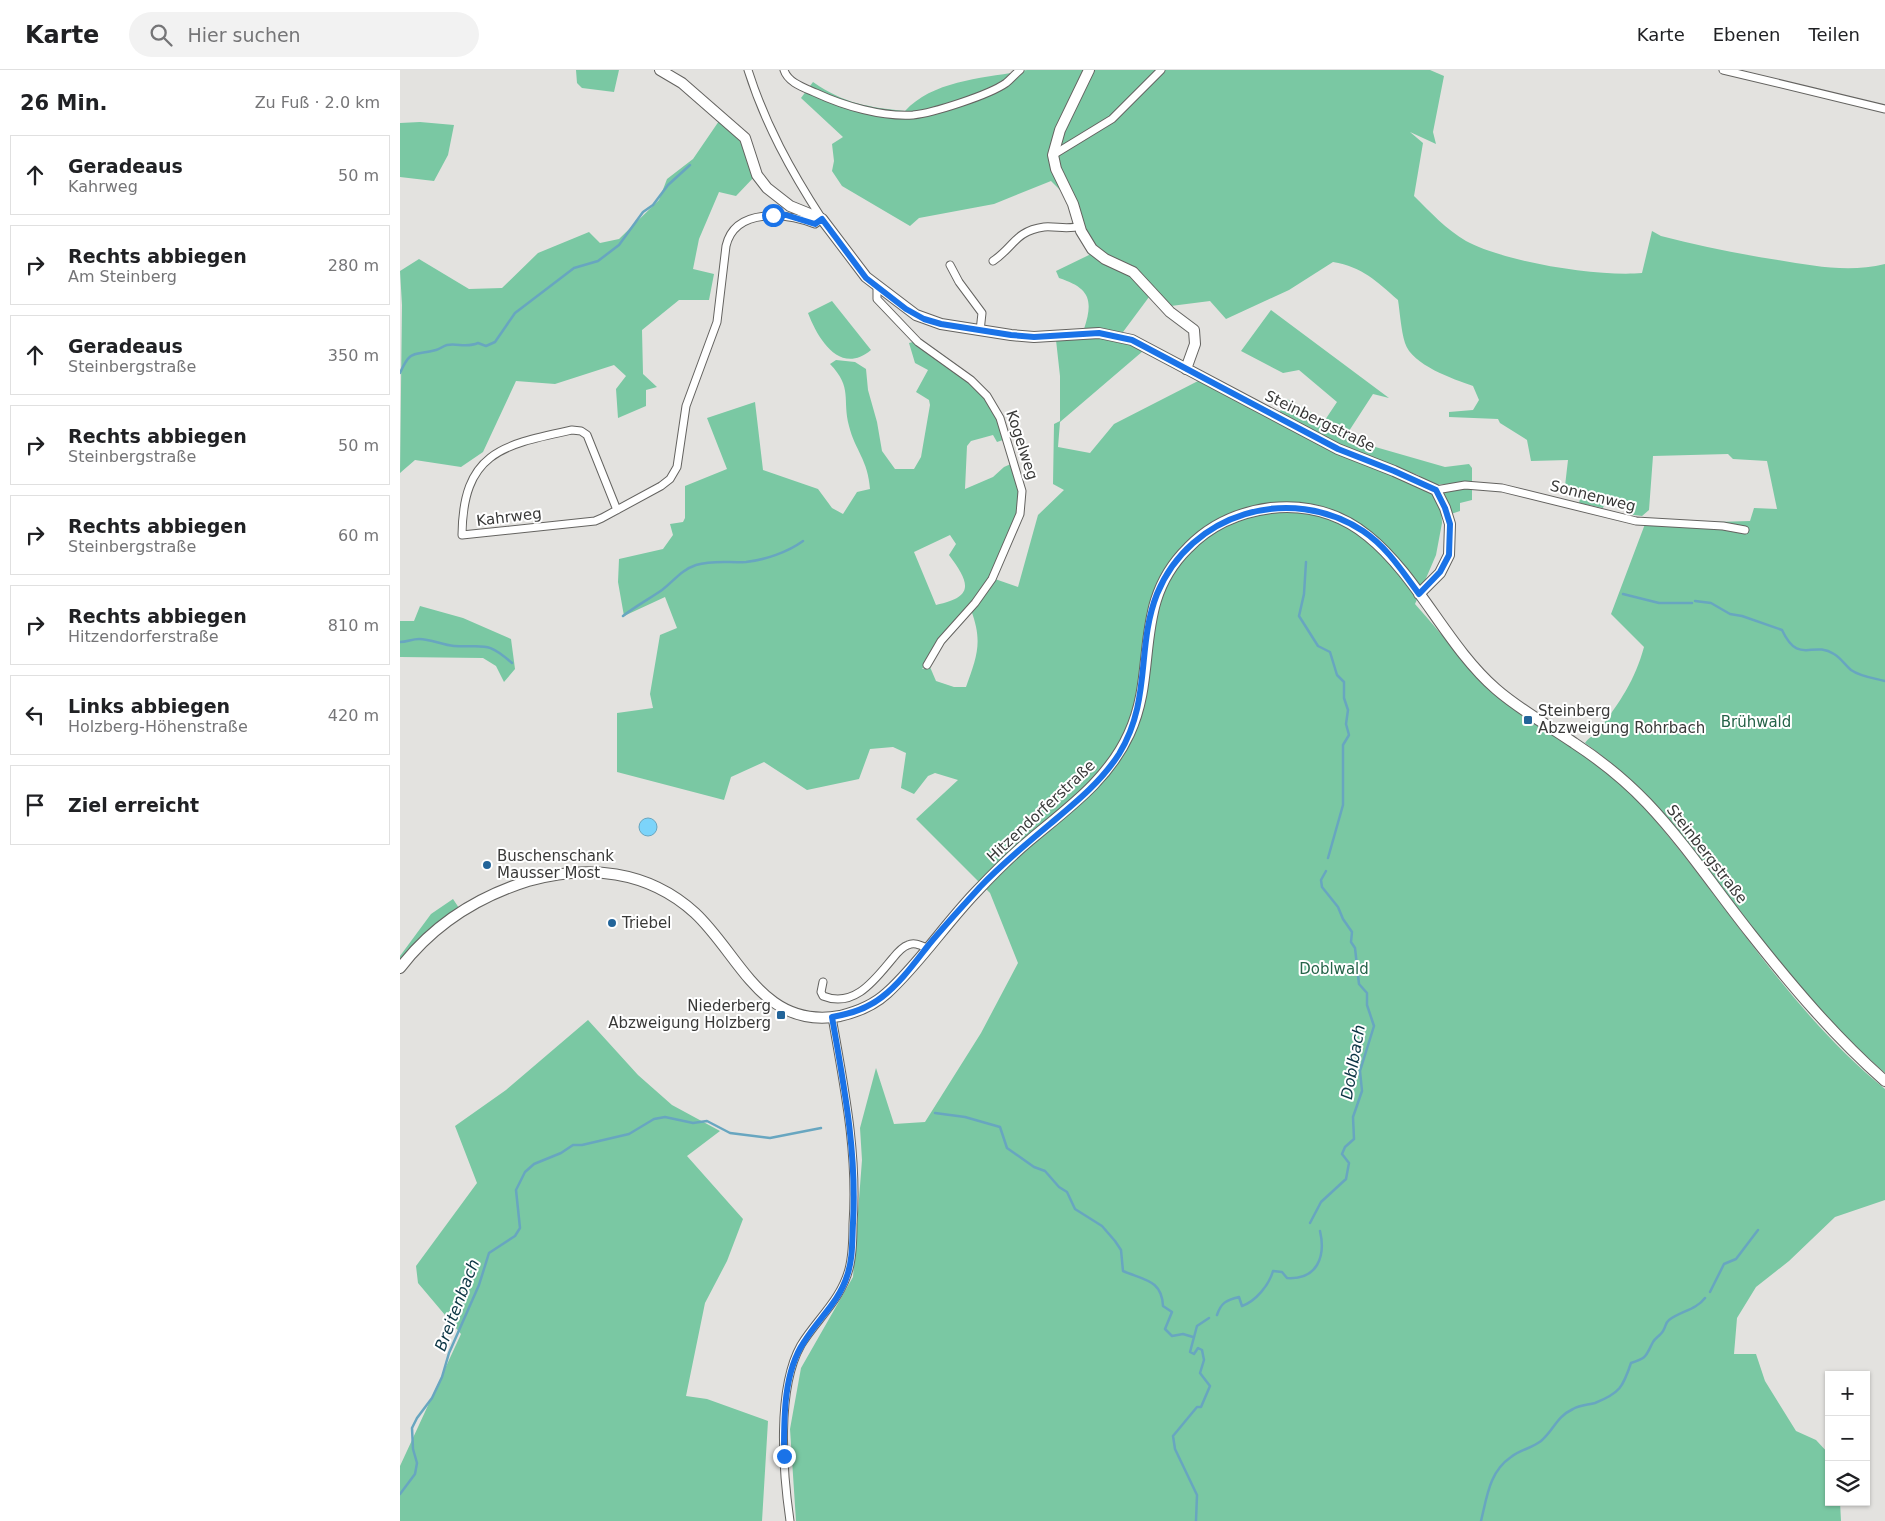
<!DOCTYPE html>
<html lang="de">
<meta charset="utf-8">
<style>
:root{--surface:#fff;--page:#f2f2f2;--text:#202124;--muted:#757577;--line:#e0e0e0}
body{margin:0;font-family:"DejaVu Sans",sans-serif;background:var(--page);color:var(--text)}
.controls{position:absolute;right:15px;bottom:15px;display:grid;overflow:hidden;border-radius:0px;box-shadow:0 1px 4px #0004}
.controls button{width:45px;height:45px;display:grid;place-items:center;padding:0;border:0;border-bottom:1px solid var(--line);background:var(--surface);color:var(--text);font:25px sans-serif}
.stop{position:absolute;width:15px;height:15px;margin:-11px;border:4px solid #1a73e8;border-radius:50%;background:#fff}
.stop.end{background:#1a73e8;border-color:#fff;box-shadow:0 1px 5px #0008}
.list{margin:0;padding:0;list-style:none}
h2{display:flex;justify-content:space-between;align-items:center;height:65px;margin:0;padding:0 20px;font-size:21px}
h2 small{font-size:16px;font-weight:400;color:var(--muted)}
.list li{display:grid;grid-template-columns:32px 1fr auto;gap:15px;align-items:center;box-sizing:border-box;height:80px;margin:0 10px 10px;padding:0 10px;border:1px solid var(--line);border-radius:0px}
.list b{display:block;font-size:19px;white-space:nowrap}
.list p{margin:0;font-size:16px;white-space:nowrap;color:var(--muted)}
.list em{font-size:16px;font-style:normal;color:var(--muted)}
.icon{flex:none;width:28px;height:28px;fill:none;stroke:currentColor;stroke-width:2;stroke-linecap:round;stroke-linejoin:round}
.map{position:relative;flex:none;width:1485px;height:1451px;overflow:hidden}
header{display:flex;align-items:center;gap:30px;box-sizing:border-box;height:70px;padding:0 25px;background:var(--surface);border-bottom:1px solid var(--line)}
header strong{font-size:24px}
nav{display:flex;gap:28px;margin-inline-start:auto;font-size:18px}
.search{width:350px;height:45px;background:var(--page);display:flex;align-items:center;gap:12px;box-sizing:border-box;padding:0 18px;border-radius:28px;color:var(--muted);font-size:19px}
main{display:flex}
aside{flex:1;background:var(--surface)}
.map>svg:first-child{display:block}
.green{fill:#7ac8a3;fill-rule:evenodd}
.water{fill:#7cd4fa;stroke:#68a6c0}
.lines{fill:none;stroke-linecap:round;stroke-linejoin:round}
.stream{stroke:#68a6c0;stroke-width:2.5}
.street-casing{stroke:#646360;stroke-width:9}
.secondary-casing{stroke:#646360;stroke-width:12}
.street{stroke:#fff;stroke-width:7}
.secondary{stroke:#fff;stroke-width:10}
.route{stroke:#1a73e8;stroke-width:6}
.poi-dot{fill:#226499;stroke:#fff;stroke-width:2}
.labels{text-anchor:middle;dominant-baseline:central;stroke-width:4;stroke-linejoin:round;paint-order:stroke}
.street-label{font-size:15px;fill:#393938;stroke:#fff}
.poi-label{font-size:15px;fill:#393938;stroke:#fff;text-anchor:start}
.park-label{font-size:15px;fill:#256449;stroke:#fff}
.water-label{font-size:16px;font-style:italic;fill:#0a3443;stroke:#fff}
</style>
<header>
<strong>Karte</strong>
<div class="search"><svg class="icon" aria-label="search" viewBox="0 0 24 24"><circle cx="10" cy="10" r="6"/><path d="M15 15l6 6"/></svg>Hier suchen</div>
<nav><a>Karte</a><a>Ebenen</a><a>Teilen</a></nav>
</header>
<main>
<aside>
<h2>26 Min.<small>Zu Fuß · 2.0 km</small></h2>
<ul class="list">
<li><svg class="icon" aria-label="ahead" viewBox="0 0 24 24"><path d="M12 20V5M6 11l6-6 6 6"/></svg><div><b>Geradeaus</b><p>Kahrweg</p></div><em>50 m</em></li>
<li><svg class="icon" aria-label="right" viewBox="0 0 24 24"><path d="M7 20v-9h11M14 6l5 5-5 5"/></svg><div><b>Rechts abbiegen</b><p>Am Steinberg</p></div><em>280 m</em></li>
<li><svg class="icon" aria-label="ahead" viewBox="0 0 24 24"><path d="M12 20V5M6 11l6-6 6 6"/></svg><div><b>Geradeaus</b><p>Steinbergstraße</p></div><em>350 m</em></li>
<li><svg class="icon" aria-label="right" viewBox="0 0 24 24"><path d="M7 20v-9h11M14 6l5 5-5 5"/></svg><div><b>Rechts abbiegen</b><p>Steinbergstraße</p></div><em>50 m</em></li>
<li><svg class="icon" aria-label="right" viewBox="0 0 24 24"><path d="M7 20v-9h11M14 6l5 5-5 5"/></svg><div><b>Rechts abbiegen</b><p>Steinbergstraße</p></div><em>60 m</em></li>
<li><svg class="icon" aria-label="right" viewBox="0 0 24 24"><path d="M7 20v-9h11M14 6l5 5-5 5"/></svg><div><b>Rechts abbiegen</b><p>Hitzendorferstraße</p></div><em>810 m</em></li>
<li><svg class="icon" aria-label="left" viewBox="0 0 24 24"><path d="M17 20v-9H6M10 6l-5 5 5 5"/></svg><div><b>Links abbiegen</b><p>Holzberg-Höhenstraße</p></div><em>420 m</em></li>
<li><svg class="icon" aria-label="arrive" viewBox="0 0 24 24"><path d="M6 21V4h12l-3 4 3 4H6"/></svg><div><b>Ziel erreicht</b></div></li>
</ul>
</aside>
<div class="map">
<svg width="1485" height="1451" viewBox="0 0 1485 1451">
<rect width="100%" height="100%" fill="#e3e2df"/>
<path class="green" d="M176,0H219L214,22L182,18L177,13Z
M627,0H1030L1044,6L1033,62L1036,74L1010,62L1023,73L1014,126C1030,142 1047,160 1066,171C1105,192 1198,207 1242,203L1252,161L1261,166C1300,176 1339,184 1378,190C1414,196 1449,203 1485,194V1003C1456,977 1427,949 1402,920C1331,837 1275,737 1185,673C1189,667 1194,666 1199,660C1220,632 1235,610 1244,577L1211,544L1245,454L1350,451L1354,438L1377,439L1367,391L1333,389L1328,384L1253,386L1249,440L1242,446L1226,444L1228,433L1206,429L1203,438L1179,433L1182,421L1165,416L1168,390L1131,391L1127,370L1100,353L1098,349L1049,347V342L1073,340L1079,330L1073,316C1053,309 1012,295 1005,273C1001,260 1000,243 998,230C976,211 963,197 933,192L889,220L826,249L810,231L763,237L749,227L723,262L684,259C694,229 689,218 659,208L656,201L689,185L668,128L651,111L594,134L519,148L510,156L442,116L432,101L434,91L432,74L443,67L401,28L413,12C445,34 468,37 505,41C534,9 588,8 627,0Z
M319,51L340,66L355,106L336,126L319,122L299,169L293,199L314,204L309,230H279L242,260L243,304L257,317L246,320V336L218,348L216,319L226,306L214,295L155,314L116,311L83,382L61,397L15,390L0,403L2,235L0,201L19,189L69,219L102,218L138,183L189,162L200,173L219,169L259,130L267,109L293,89Z
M20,52L54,55L48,85L34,111L0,107V53Z
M432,231L471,280C440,306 418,269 408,243Z
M871,240L989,328L973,324L949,361L951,370L1045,397L1069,394L1072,398V412L1033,415L1018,405L956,383L878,345L887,329L925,350L937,332L899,300L883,303L841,281Z
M702,267L733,274L743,281L660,352L658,377L690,383L714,354L798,311L938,379L1033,422L1041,438L1042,453L1036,485L1015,534C1047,570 1076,608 1113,638C1145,665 1193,684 1222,713C1314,810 1380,934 1485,1019V1130L1435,1147L1389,1191L1356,1217L1337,1248L1334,1284H1356L1365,1311L1396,1361L1416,1370L1429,1384V1432H1440L1441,1451H396L390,1359L401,1298L453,1207L462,1090L460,1058L476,998L494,1054L525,1052L581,963L618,893L590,823L516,749L558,710L535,703L528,706L514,724L501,718L506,683L493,677L470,679L459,709L407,720L364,692L331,707L324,730L217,702V643L253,638L250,624L260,565L277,558L265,527L224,546L218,512L219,489L263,479L273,465L270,454L283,452L285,448V416L327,399L307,348L355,332L363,400L418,419L432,438L443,444L457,422L470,419C468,390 455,380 449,356C442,329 453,318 430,294L436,290L455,292L466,299L468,320L477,352L482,381L495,399H514L521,387L530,335L529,330L516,322L528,300L515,293L509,273L513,272C539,285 611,338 603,370L597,372L593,365L571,371L567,376L565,419L593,407L604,397L613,393L619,413L621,434L590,508L522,599L530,597L536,611L554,617H566C577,586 583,572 571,540L595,509L618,517L638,445L664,420L653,414L654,354L660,351V306L656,270ZM550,465L556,474L549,485C569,512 576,527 536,535L514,482Z
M1072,417V430L1060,433V441L1051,444L1044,423L1045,420Z
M20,536L63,548L111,569L115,599L104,612L96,596L83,588L0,587V551H14Z
M53,829L59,838L0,892V886L31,844Z
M188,950L238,1005L272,1035L320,1061L287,1086L343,1149L327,1191L305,1233L286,1326L307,1329L368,1351L362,1451H0V1396L61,1264L18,1213L16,1196L77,1113L55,1056L106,1020Z"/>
<path class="water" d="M239 757a9 9 0 1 1 18 0a9 9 0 1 1-18 0Z"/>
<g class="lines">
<path class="stream" d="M0,303C11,278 14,286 36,280C40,279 43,276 47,275C57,273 67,278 78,273L86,276L95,272L115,243L174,198L198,191L219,175L243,142L253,135L268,115L290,95
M906,492L904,524L899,546L918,576L930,582L937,605L944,612V628L948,640L946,654L949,665L943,675V735L928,788
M1223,524L1259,533H1292
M1295,531L1311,533L1330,544L1342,546L1382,560C1399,596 1412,570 1434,584C1441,588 1445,595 1451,600C1461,607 1474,608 1485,611
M223,546C236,536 249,529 262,520C274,511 281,500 296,495C313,490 329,493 346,492C365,490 388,482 403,471
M0,572C7,572 12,569 19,569C31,569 42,575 54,576C85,578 86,570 112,593
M535,1043L565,1047L600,1057L607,1078L634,1097L645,1101L659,1117L667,1122L675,1139L702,1156L715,1171L721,1180L723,1201C744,1210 762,1210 763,1236L772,1242L765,1259L772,1266L783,1264L793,1267
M910,1153L921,1132L946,1109L949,1093L942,1084L945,1077L954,1069L953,1047L962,1021L960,1001L974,956L967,935V923L959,914L955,878L951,872L952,862L943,849L938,837L922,817L921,810L926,801
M1310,1222L1324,1194L1336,1189L1358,1160
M817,1245C821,1233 826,1230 839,1227L842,1236C856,1231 869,1215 873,1201L882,1202L887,1208C917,1210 926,1187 920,1161
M0,1424L15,1404L17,1393L13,1379L12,1358L17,1348L32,1328L42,1307L49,1283L79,1215L89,1183L115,1166L120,1158L116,1120L125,1102L134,1094L161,1083L173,1075H182L229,1064L254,1049L265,1047L293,1053L307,1051L330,1063L370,1068L421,1058
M796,1451L797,1425L775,1379L773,1366L797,1337H801L810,1316L800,1303L804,1290L802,1280L798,1278L794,1284L790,1282L797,1256L809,1248
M1081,1451C1087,1427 1089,1402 1111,1387C1120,1380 1132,1378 1141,1371C1154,1360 1156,1347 1173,1339C1180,1335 1188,1335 1195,1333C1220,1323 1223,1317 1231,1293C1248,1287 1245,1287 1253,1272C1255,1268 1261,1265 1263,1261C1266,1257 1265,1253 1269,1250C1281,1241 1296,1240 1305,1228"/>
<g class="street-casing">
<path id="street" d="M384,0C388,13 405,18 416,23C444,36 482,47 513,45C533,43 589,25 606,13C611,9 615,4 620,0
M1323,0L1485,39
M653,85L712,49L761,0
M593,191C614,177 615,161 644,157C656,156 668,160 680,156
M550,195L559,212L582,243L580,261
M477,218V229L518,272L571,310L587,326L600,348L622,421L620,444L592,509L575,533L541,571L527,595
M1036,420L1065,415L1102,418L1236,451L1323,456L1345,460
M217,440L187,365L181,361L172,360C102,375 63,382 62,465L195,451L202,448L261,416L270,409L277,397L286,336L317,252L326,176C335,137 387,143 415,154L422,149C391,101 365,54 348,0
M423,912L421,922L423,926C455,939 476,908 493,888C497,883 502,877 508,875C514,872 520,875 527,878
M390,1451C383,1403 376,1319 401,1275C417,1249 441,1230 449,1199C453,1184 453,1169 453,1154C458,1083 444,1016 432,947"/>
</g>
<g class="secondary-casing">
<path id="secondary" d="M260,0L282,13L345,68L357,105L367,118L390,136L422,149L466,207L516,245L541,254L611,265L634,267L699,263L732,270L938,379L994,401L1036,420L1045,438L1050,454L1049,485L1040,503L1019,524
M689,0L660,60L653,85L656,99L673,134L681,161L692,179L705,189L733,202L770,242L794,260L795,274L786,299
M0,898C33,855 77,827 128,811C187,794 248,800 295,843C340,885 362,960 440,946C457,942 474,935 487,923C519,894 546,853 577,821C594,803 611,786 630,770C668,738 708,710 729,664C759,600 731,534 788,478C810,455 840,442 871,438C992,425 1022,555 1096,619C1120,640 1148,655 1174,673C1200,690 1225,710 1247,733C1285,773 1316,820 1351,864C1392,916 1435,967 1485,1011"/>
</g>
<use href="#street" class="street"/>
<use href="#secondary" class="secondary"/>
</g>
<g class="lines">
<path class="route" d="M373,145H386L415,154L422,149L466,208L506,239L524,249L541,254L611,265L634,267L699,263L732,270L938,379L994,401L1036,420L1045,438L1050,454L1049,485L1040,502L1019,524C1002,501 987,477 963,461C890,413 790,443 757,524C736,577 752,630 719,684C701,712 675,733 650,754C626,774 602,794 580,817C562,837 544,856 527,877C513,895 499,914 482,927C467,939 450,944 432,947C444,1016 457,1083 453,1153C452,1171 453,1189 447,1206C439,1232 418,1249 404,1272C383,1303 384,1350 384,1386"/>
</g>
<g class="poi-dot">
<rect x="1123" y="645" width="10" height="10" rx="2.5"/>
<circle cx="87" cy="795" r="5"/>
<circle cx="212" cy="853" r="5"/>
<rect x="376" y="940" width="10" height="10" rx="2.5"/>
</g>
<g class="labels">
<g class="street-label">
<text transform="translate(920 351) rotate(26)">Steinbergstraße</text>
<text transform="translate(622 375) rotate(72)">Kogelweg</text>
<text transform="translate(1193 426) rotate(14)">Sonnenweg</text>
<text transform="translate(109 447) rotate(-7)">Kahrweg</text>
<text transform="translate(641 741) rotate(-43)">Hitzendorferstraße</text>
<text transform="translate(1307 784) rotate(52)">Steinbergstraße</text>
</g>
<g class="poi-label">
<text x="1138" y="641">Steinberg<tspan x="1138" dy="17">Abzweigung Rohrbach</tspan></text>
<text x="97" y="786">Buschenschank<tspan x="97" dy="17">Mausser Most</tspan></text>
<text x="222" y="853">Triebel</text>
<text x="371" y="936" text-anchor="end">Niederberg<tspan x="371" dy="17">Abzweigung Holzberg</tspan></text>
</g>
<g class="park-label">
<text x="1356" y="652">Brühwald</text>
<text x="934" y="899">Doblwald</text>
</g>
<g class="water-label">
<text transform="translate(953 992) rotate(-80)">Doblbach</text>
<text transform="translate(57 1235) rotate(-69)">Breitenbach</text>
</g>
</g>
</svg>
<div class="controls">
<button>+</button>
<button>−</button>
<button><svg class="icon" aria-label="layers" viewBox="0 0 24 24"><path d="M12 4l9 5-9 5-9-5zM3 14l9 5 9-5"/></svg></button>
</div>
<div class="stop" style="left:373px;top:145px"></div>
<div class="stop end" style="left:384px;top:1386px"></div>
</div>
</main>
